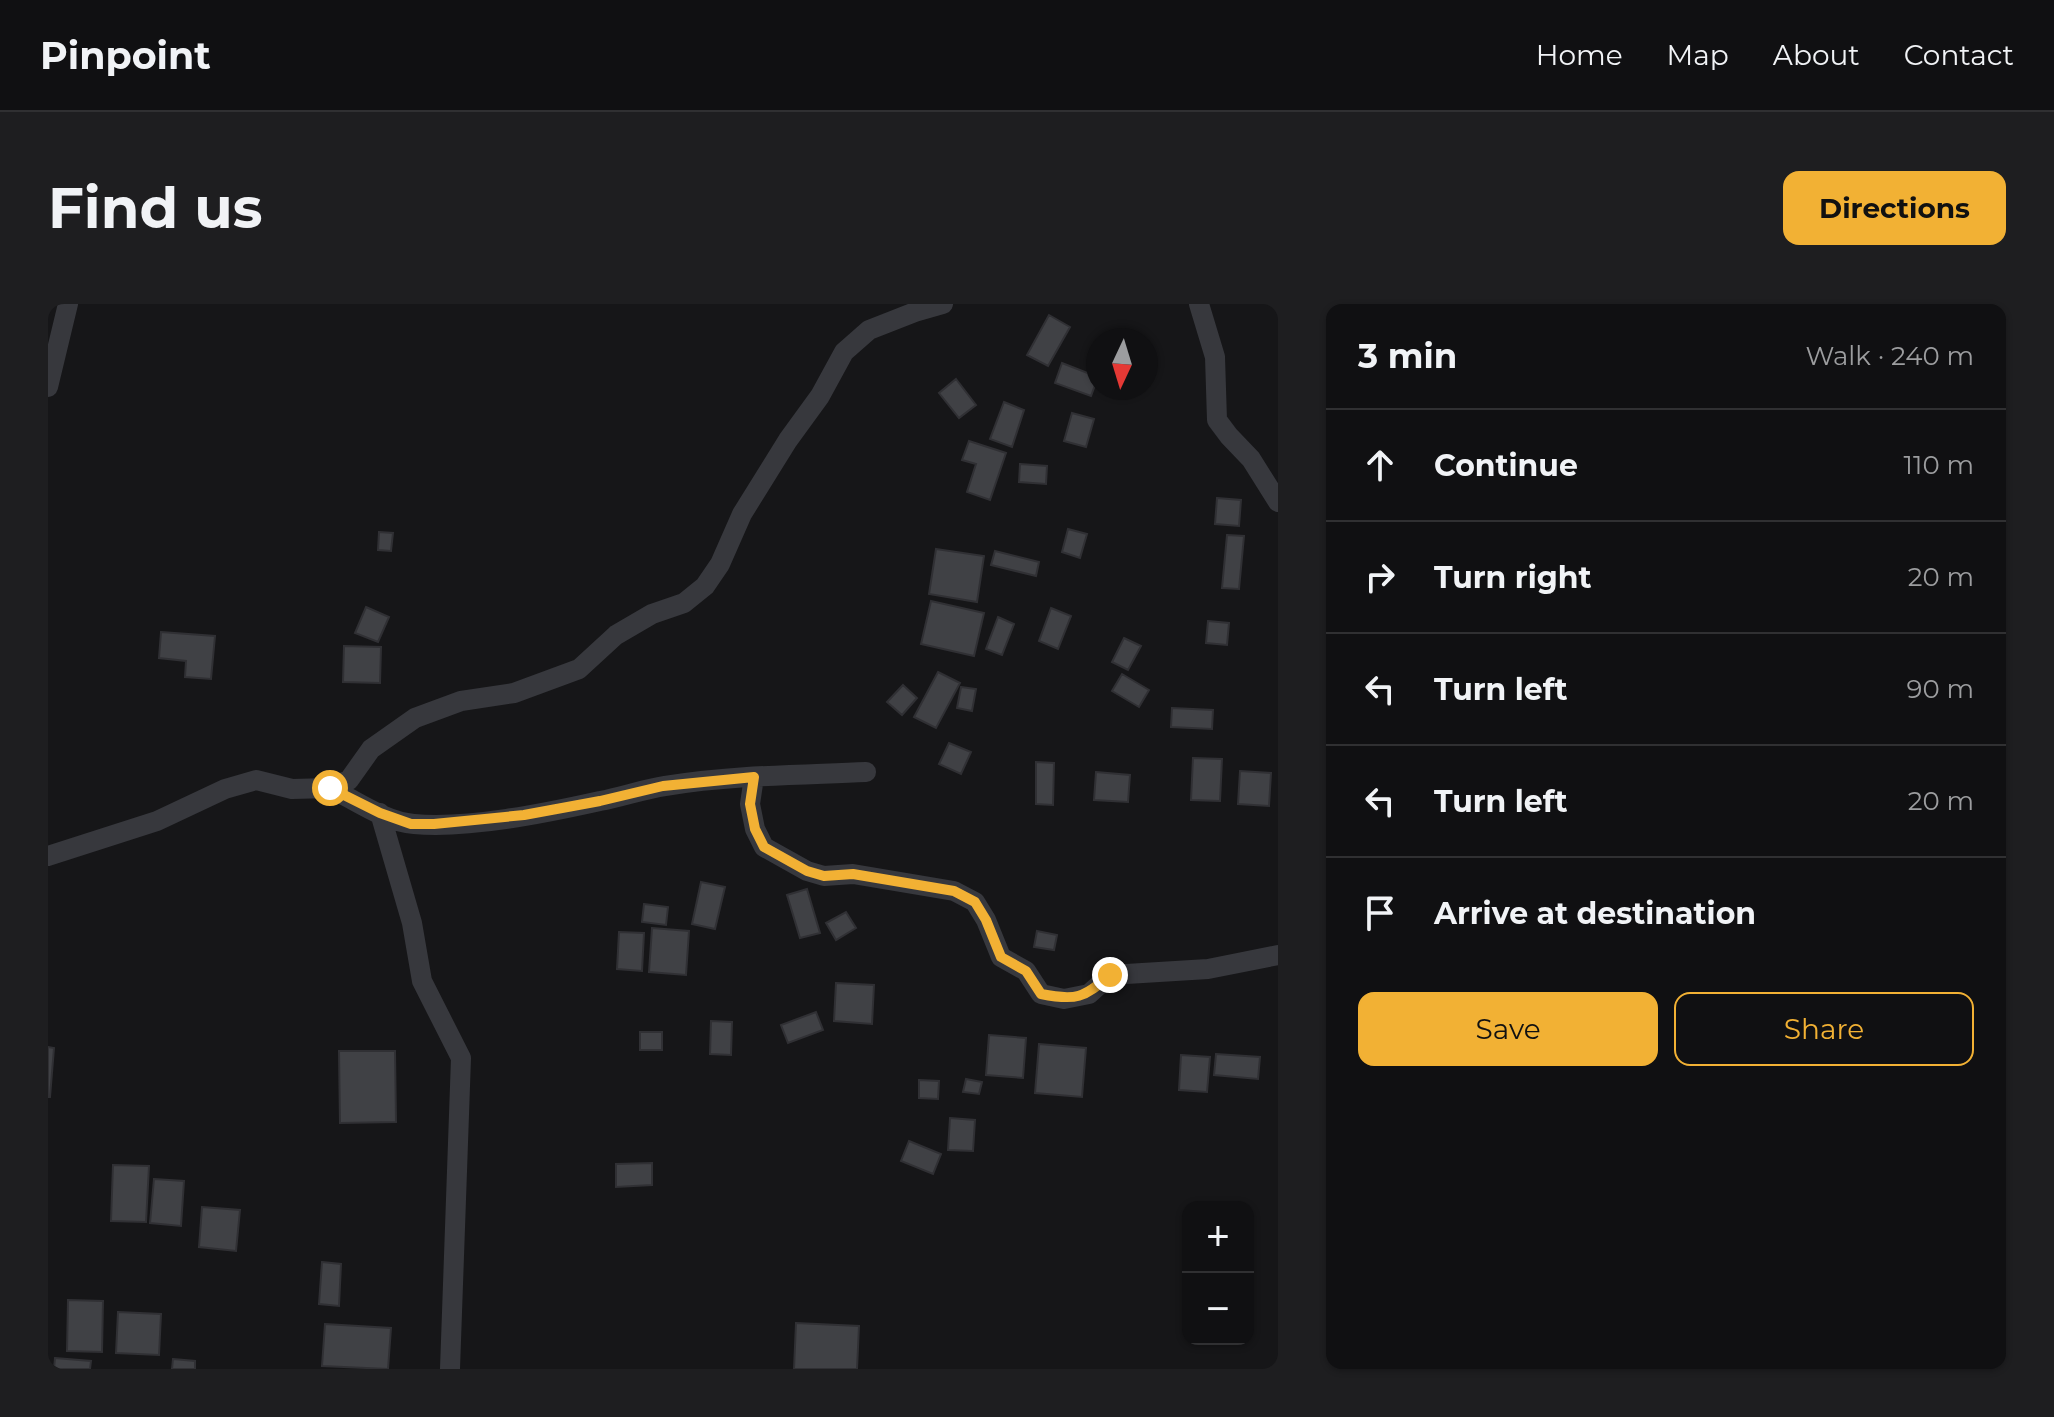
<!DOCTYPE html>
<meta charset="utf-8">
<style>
:root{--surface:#101012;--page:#1e1e20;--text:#f1f3f6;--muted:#9c9d9f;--line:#303032;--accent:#f2b134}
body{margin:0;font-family:Montserrat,sans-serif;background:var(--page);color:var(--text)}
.controls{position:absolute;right:24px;bottom:24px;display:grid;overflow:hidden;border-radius:16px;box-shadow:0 2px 6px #0004}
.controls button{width:72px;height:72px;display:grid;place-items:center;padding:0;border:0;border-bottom:2px solid var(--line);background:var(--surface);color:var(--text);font:40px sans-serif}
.compass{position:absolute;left:1038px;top:24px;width:72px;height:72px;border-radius:50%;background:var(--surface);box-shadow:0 2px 6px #0004;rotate:184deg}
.stop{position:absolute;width:24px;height:24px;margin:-18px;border:6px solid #f2b134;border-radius:50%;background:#fff}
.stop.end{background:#f2b134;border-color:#fff;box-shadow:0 2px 8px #0008}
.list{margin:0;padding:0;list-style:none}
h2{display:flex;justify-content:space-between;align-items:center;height:104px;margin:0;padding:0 32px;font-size:34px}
h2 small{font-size:26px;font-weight:400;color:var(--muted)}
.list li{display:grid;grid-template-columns:52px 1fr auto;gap:24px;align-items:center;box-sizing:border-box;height:112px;padding:0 32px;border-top:2px solid var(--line)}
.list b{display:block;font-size:30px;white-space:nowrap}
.list em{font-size:26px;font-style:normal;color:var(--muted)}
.actions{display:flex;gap:16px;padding:24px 32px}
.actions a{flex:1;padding:18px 0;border:2px solid var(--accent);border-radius:16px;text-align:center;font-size:28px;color:var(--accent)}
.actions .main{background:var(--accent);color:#111}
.icon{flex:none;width:44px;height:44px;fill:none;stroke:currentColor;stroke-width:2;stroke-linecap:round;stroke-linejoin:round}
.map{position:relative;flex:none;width:1230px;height:1065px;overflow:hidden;border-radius:16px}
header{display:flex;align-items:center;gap:48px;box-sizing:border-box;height:112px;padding:0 40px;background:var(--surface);border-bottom:2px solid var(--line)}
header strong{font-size:38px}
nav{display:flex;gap:44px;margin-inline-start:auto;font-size:28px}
.intro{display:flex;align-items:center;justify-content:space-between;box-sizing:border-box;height:192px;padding:0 48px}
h1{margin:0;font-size:56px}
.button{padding:20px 36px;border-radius:16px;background:var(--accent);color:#111;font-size:28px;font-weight:700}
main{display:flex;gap:48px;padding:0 48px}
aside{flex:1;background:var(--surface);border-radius:16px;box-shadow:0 2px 6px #0004}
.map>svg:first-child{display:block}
.building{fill:#404145;stroke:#303034;stroke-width:2}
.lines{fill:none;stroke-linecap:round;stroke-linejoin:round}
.street{stroke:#37383d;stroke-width:20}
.route{stroke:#f2b134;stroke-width:10}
</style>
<header>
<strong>Pinpoint</strong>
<nav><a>Home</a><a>Map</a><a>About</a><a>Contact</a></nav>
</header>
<div class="intro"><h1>Find us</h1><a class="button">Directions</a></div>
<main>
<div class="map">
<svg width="1230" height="1065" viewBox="0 0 1230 1065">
<rect width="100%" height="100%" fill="#161618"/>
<path class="building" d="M1001,11L1022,23L1000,62L979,51Z
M1014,59L1050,73L1043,92L1007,79Z
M908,75L928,101L911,114L891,89Z
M956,98L976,106L964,143L942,135Z
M1024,109L1046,115L1038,143L1016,137Z
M921,137L958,149L942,196L919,188L928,160L914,156Z
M972,160L999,162L998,180L971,178Z
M1169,194L1193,196L1191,222L1167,220Z
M1020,225L1039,230L1032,254L1014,248Z
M331,228L345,229L343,247L330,246Z
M1179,231L1196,232L1191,285L1174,284Z
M888,245L936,252L929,298L881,290Z
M947,247L991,258L988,272L943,261Z
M883,297L936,309L926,352L873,340Z
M318,303L341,313L330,338L307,329Z
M1003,304L1023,312L1010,345L991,337Z
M950,313L966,320L954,351L938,345Z
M1160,317L1181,319L1179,341L1158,339Z
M113,328L167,332L163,375L137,373L138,357L111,354Z
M1076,334L1093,342L1080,366L1064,358Z
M296,342L333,343L332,379L295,378Z
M890,368L912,379L888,424L866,413Z
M1074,370L1101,386L1091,403L1064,387Z
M855,381L869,394L854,411L839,398Z
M913,383L928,385L924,407L909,404Z
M1124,404L1165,406L1164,425L1123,423Z
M901,439L923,448L913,470L891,460Z
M1145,454L1174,455L1172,497L1143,496Z
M988,458L1006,459L1005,501L988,500Z
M1192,467L1223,469L1221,502L1190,500Z
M1048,468L1082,471L1080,498L1046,496Z
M653,578L677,583L667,625L644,620Z
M759,585L772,629L752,634L739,591Z
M596,600L620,603L618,621L594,618Z
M798,608L808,624L788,636L778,619Z
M604,624L641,627L638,671L601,668Z
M989,627L1009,631L1006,646L986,643Z
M571,628L596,629L594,667L569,665Z
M788,679L826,681L824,720L786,717Z
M768,708L775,726L740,739L733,721Z
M663,717L684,718L683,751L662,750Z
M592,728H614V746H592Z
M941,731L978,734L975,774L938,771Z
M991,740L1038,744L1034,793L987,789Z
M0,743L6,744L2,793H0Z
M291,747H347L348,818L292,819Z
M1168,750L1212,753L1210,775L1166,771Z
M1133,751L1162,753L1159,788L1131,786Z
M918,775L934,778L931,790L915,788Z
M871,776L891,777L890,795L871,794Z
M902,814L927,816L925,847L900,846Z
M861,837L893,850L885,870L853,857Z
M604,859V881L568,883V860Z
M65,861L101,862L98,918L63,917Z
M106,875L136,877L133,922L102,919Z
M154,903L192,906L188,947L151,943Z
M274,958L293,960L291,1002L271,1000Z
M20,996L55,997L54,1048L19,1047Z
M70,1008L113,1010L111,1051L68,1049Z
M748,1019L811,1022L809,1065H746Z
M277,1020L343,1024L340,1065L274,1062Z
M7,1054L43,1057L42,1065H6Z
M125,1055L147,1057V1065H124Z"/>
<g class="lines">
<path class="street" d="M1151,0L1167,53L1169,116L1181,132L1203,155L1230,198
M0,83L20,0
M706,473L702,500L707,525L716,543L759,567L776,572L805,570L906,587L927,598L938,616L953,653L978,667L993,690L1016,695L1041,690L1062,671L1160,665L1230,651
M282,484C307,496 337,518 366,520C420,525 498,509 552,497C574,493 596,485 617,482C684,471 751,471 818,468
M332,509L364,619L374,677L413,754L402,1065
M0,552L109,517L177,485L208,476L244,485L282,484L301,476L323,445L367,414L413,397L466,389L531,365L568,331L604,310L636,299L657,282L672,260L694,210L740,136L772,92L796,48L821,26L867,8L895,0"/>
</g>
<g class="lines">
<path class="route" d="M282,484L332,509L363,520H386L476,511L552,497L615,482L706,473L702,500L707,525L716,543L759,567L776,572L805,570L906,587L927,598L938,616L953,653L978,667L993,690C1028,697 1036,694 1062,671"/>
</g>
</svg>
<div class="controls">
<button>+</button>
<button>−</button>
</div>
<svg class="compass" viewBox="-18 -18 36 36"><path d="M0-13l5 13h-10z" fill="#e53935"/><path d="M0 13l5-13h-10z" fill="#9c9d9f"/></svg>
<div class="stop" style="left:282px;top:484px"></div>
<div class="stop end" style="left:1062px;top:671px"></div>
</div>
<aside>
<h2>3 min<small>Walk · 240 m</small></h2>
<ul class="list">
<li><svg class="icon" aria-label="ahead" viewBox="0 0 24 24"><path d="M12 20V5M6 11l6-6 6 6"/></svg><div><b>Continue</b></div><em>110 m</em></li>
<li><svg class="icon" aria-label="right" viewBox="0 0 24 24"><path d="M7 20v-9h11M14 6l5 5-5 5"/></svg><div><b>Turn right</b></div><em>20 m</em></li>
<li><svg class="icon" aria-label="left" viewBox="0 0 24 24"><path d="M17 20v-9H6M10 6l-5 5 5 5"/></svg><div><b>Turn left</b></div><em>90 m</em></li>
<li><svg class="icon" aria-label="left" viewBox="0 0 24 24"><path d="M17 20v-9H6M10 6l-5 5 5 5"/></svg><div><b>Turn left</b></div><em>20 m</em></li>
<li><svg class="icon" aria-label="arrive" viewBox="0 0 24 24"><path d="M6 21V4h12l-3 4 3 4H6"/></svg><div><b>Arrive at destination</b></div></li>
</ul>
<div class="actions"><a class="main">Save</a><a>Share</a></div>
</aside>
</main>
